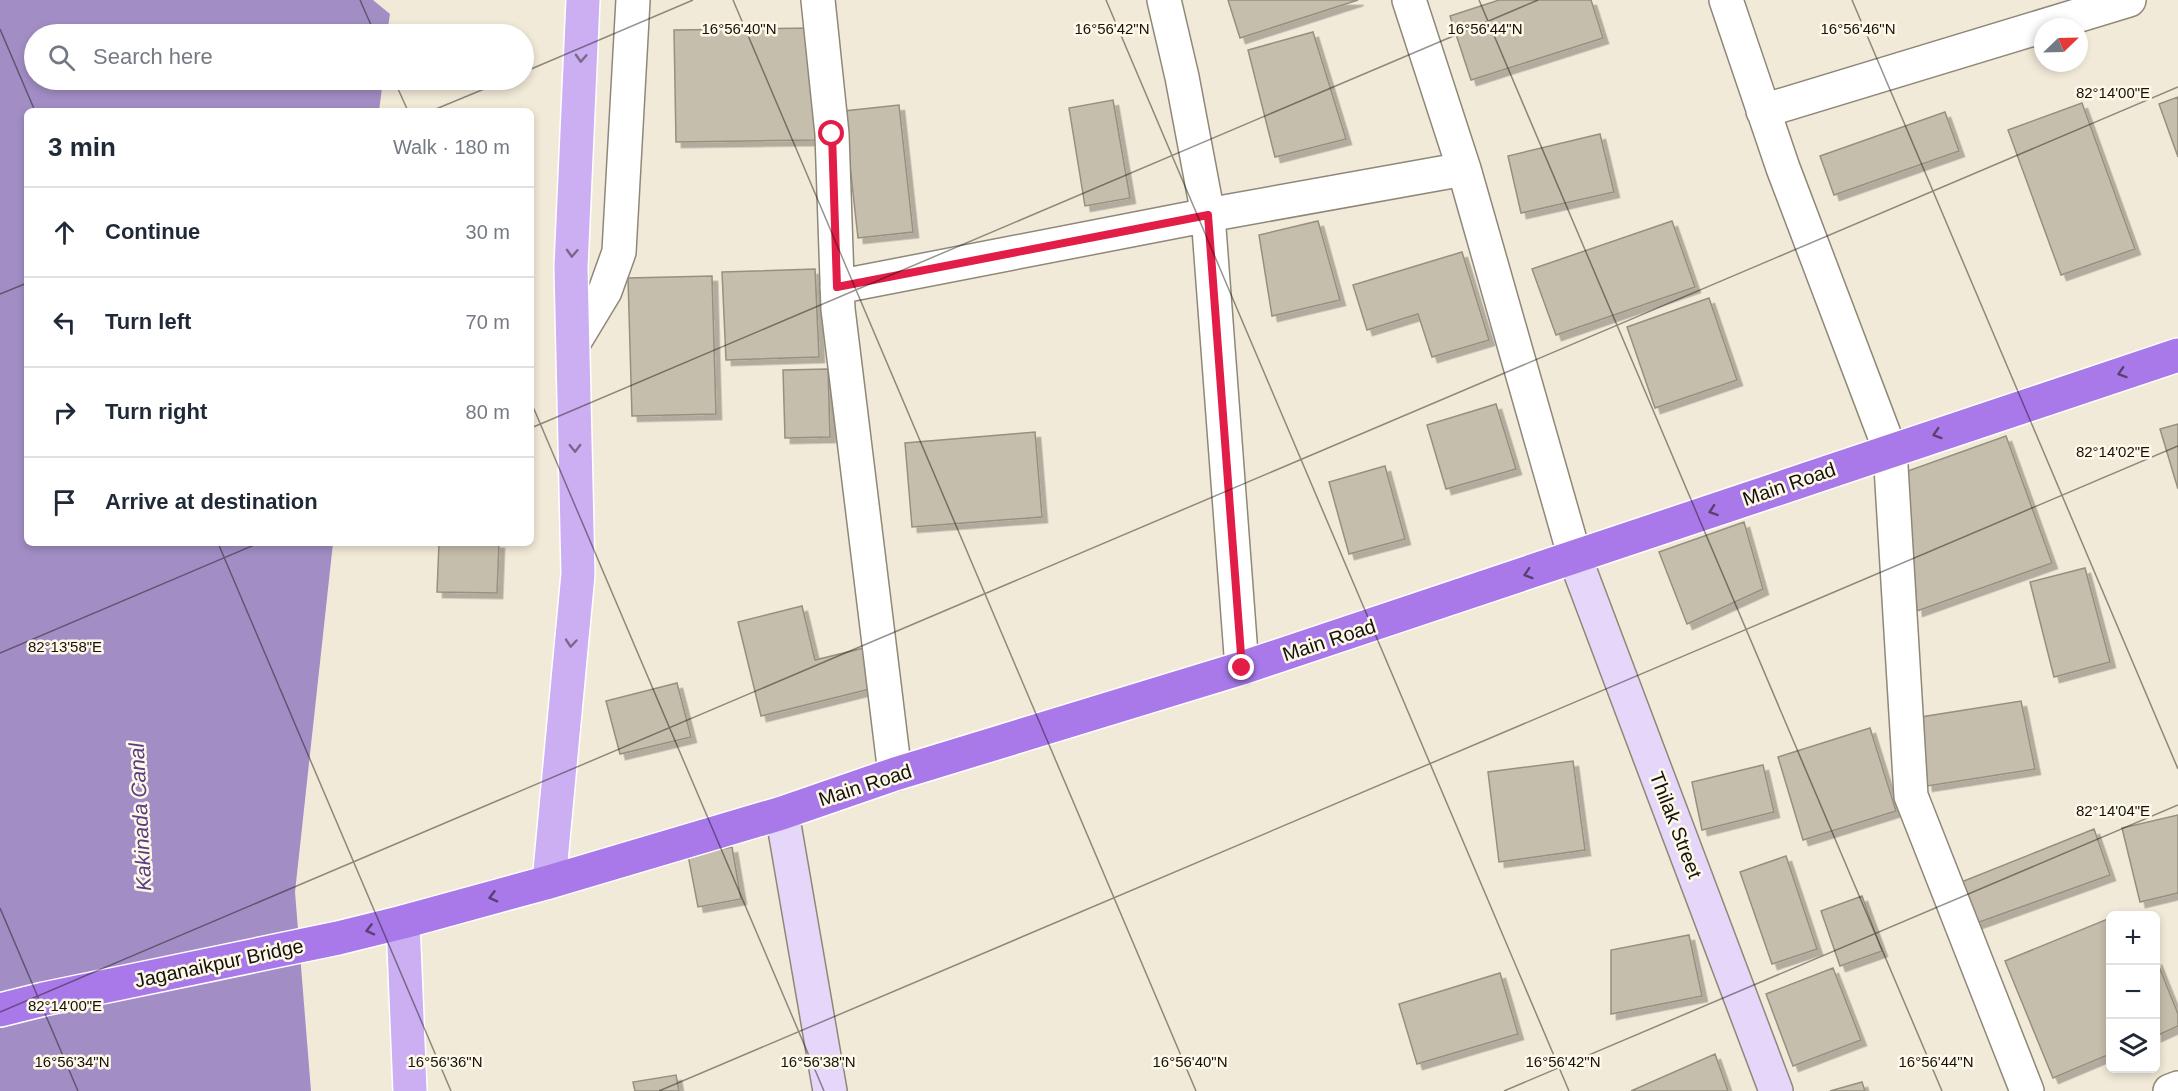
<!DOCTYPE html>
<meta charset="utf-8">
<style>
:root{--surface:#fff;--page:#f2f2f3;--text:#1f2937;--muted:#747a83;--line:#e0e1e3}
body{margin:0;font-family:Arial,sans-serif;background:var(--page);color:var(--text)}
.controls{position:absolute;right:18px;bottom:18px;display:grid;overflow:hidden;border-radius:9px;box-shadow:0 3px 9px #0003}
.controls button{width:54px;height:54px;display:grid;place-items:center;padding:0;border:0;border-bottom:2px solid var(--line);background:var(--surface);color:var(--text);font:30px sans-serif}
.compass{position:absolute;left:2034px;top:18px;width:54px;height:54px;border-radius:50%;background:var(--surface);box-shadow:0 3px 9px #0003;rotate:67deg}
.stop{position:absolute;width:18px;height:18px;margin:-14px;border:4px solid #e11d48;border-radius:50%;background:#fff}
.stop.end{background:#e11d48;border-color:#fff;box-shadow:0 2px 6px #0008}
.list{margin:0;padding:0;list-style:none}
h2{display:flex;justify-content:space-between;align-items:center;height:78px;margin:0;padding:0 24px;font-size:26px}
h2 small{font-size:20px;font-weight:400;color:var(--muted)}
.list li{display:grid;grid-template-columns:39px 1fr auto;gap:18px;align-items:center;box-sizing:border-box;height:90px;padding:0 24px;border-top:2px solid var(--line)}
.list b{display:block;font-size:22px;white-space:nowrap}
.list em{font-size:20px;font-style:normal;color:var(--muted)}
.icon{flex:none;width:33px;height:33px;fill:none;stroke:currentColor;stroke-width:2;stroke-linecap:round;stroke-linejoin:round}
.map{position:relative;flex:none;width:2178px;height:1091px;overflow:hidden}
.search{position:absolute;background:var(--surface);box-shadow:0 3px 9px #0003;left:24px;top:24px;width:510px;height:66px;display:flex;align-items:center;gap:15px;box-sizing:border-box;padding:0 21px;border-radius:33px;color:var(--muted);font-size:22px}
.panel{position:absolute;background:var(--surface);box-shadow:0 3px 9px #0003;left:24px;top:108px;width:510px;height:438px;border-radius:9px}
.map>svg:first-child{display:block}
.water{fill:#a28ec5}
.building{fill:#c5beac;stroke:#97907f;stroke-width:1.5;filter:url(#shadow)}
.lines{fill:none;stroke-linecap:round;stroke-linejoin:round}
.street-casing{stroke:#8f8878;stroke-width:36}
.secondary-casing{stroke:#8f8878;stroke-width:36}
.primary-casing{stroke:#fff;stroke-width:36}
.highway-casing{stroke:#fff;stroke-width:36}
.street{stroke:#fff;stroke-width:33}
.secondary{stroke:#e5d7f9;stroke-width:33}
.primary{stroke:#cbaff2;stroke-width:33}
.highway{stroke:#a979ea;stroke-width:33}
.oneway{stroke:#79688a}
.oneway2{stroke:#584070}
.route{stroke:#e11d48;stroke-width:8}
.ticks{fill:none;stroke:#15120c;stroke-width:1.5;stroke-opacity:0.45}
.labels{text-anchor:middle;dominant-baseline:central;stroke-width:5;stroke-linejoin:round;paint-order:stroke}
.street-label{font-size:20px;fill:#15120c;stroke:#fef8e9}
.water-label{font-size:21px;font-style:italic;fill:#5a3d82;stroke:#fef8e9}
.ticks-label{font-size:15px;text-anchor:middle;fill:#15120c;stroke:#fef8e9;stroke-width:5;stroke-linejoin:round;paint-order:stroke}
</style>
<div class="map">
<svg width="2178" height="1091" viewBox="0 0 2178 1091">
<defs>
<filter id="shadow"><feDropShadow dx="5.5" dy="5.5" stdDeviation="0" flood-color="#0004"/></filter>
</defs>
<rect width="100%" height="100%" fill="#f2ead8"/>
<path class="water" d="M0,0H373L390,14L387,34H34V80H383L379,111H27V543H333L295,892L311,1091H0Z"/>
<path class="building" d="M1228,0H1358L1240,38Z
M1499,0H1591L1603,38L1471,80L1450,16Z
M813,28L815,140L676,142L674,30Z
M1313,32L1346,139L1275,157L1248,50Z
M2178,97V157L2159,104Z
M1113,100L1130,198L1085,206L1069,108Z
M2082,103L2135,249L2061,275L2008,130Z
M899,105L913,232L858,238L844,111Z
M1945,112L1959,151L1834,195L1820,156Z
M1600,134L1614,192L1521,213L1508,156Z
M1318,221L1340,300L1272,316L1259,235Z
M1672,221L1695,287L1556,335L1532,269Z
M1462,252L1489,340L1432,357L1418,314L1367,330L1353,285Z
M815,269L819,357L726,360L722,272Z
M712,276L716,414L632,416L628,278Z
M1709,298L1737,380L1655,408L1627,327Z
M828,369L830,437L785,438L783,370Z
M1496,404L1516,469L1446,489L1427,425Z
M2178,424V489L2160,429Z
M1035,432L1042,517L912,527L905,443Z
M2006,436L2052,563L1917,611L1905,472Z
M1385,466L1405,539L1349,554L1329,482Z
M1744,522L1763,589L1687,624L1659,552Z
M439,543H499L497,593L437,592Z
M2085,568L2110,662L2054,677L2030,582Z
M802,606L815,660L864,648L874,688L761,716L738,622Z
M677,683L691,737L620,754L606,701Z
M2021,701L2035,769L1927,786L1921,717Z
M1870,728L1896,811L1803,840L1778,757Z
M1573,761L1585,850L1499,862L1488,772Z
M1763,765L1774,812L1702,830L1692,782Z
M2178,815V893L2140,902L2122,828Z
M2094,829L2110,875L1974,924L1959,883Z
M732,847L741,899L698,907L688,855Z
M1786,856L1817,949L1772,964L1740,872Z
M1862,896L1882,951L1840,966L1821,911Z
M2110,918V1054L2053,1078L2005,961Z
M1689,935L1702,996L1611,1014V950Z
M2156,959L2178,1014V1026L2156,1036Z
M1833,968L1861,1040L1793,1066L1766,994Z
M1500,973L1518,1034L1417,1064L1399,1004Z
M1715,1054L1728,1091H1631Z
M676,1075L679,1091H635L633,1082Z
M1862,1082L1865,1091H1830Z"/>
<g class="lines">
<g class="street-casing">
<path id="street" d="M818,0L832,134L838,309L895,774
M1164,0L1182,77L1208,215L1242,668
M1409,0L1464,169L1575,558
M1726,0L1783,168L1890,450L1911,796L2027,1091
M1763,111L2129,0
M837,287L1208,215L1464,169
M573,344L605,291L619,252L633,0
M2170,1091L2178,1088"/>
</g>
<g class="secondary-casing">
<path id="secondary" d="M1575,558L1776,1091
M782,813L830,1091"/>
</g>
<g class="primary-casing">
<path id="primary" d="M549,882L578,574L571,267L583,0
M403,922L410,1091"/>
</g>
<g class="highway-casing">
<path id="highway" d="M0,1010L44,999L338,938L403,922L549,882L782,813L895,774L1242,668L2178,355"/>
</g>
<use href="#street" class="street"/>
<use href="#secondary" class="secondary"/>
<use href="#primary" class="primary"/>
<use href="#highway" class="highway"/>
</g>
<defs><path id="oneway-chevron" d="M-2-3.5L2.5 0L-2 3.5" fill="none" stroke-width="1.6" stroke-linecap="round" stroke-linejoin="round" transform="scale(1.5)"/></defs>
<g class="oneway">
<use href="#oneway-chevron" transform="translate(581 58) rotate(93)"/>
<use href="#oneway-chevron" transform="translate(572 253) rotate(93)"/>
<use href="#oneway-chevron" transform="translate(575 448) rotate(89)"/>
<use href="#oneway-chevron" transform="translate(571 643) rotate(95)"/>
</g>
<g class="oneway2">
<use href="#oneway-chevron" transform="translate(2122 373) rotate(162)"/>
<use href="#oneway-chevron" transform="translate(1937 434) rotate(162)"/>
<use href="#oneway-chevron" transform="translate(1713 511) rotate(161)"/>
<use href="#oneway-chevron" transform="translate(1528 574) rotate(162)"/>
<use href="#oneway-chevron" transform="translate(493 897) rotate(165)"/>
<use href="#oneway-chevron" transform="translate(370 930) rotate(166)"/>
</g>
<g class="lines">
<path class="route" d="M832,134L837,287L1208,215L1242,668"/>
</g>
<path class="ticks" d="M360,0L375,34M733,0L1196,1091M1106,0L1569,1091M1479,0L1942,1091M1852,0L2178,769M0,29L35,111M524,72L693,0M394,80L408,111M431,111L506,80M0,294L27,283M531,402L824,1091M531,428L1538,0M218,543L451,1091M0,653L259,543M0,908L78,1091M0,1012L2178,87M659,1091L2178,446M1504,1091L2178,805"/>
<g class="labels">
<g class="street-label">
<text transform="translate(1789 484) rotate(-19)">Main Road</text>
<text transform="translate(1329 640) rotate(-18)">Main Road</text>
<text transform="translate(865 785) rotate(-18)">Main Road</text>
<text transform="translate(1676 825) rotate(69)">Thilak Street</text>
<text transform="translate(219 963) rotate(-12)">Jaganaikpur Bridge</text>
</g>
<g class="water-label">
<text transform="translate(140 817) rotate(-93)">Kakinada Canal</text>
</g>
</g>
<g class="ticks-label">
<text x="739" y="34">16°56'40"N</text>
<text x="1112" y="34">16°56'42"N</text>
<text x="1858" y="34">16°56'46"N</text>
<text x="1485" y="34">16°56'44"N</text>
<text x="2113" y="98">82°14'00"E</text>
<text x="2113" y="457">82°14'02"E</text>
<text x="65" y="652">82°13'58"E</text>
<text x="2113" y="816">82°14'04"E</text>
<text x="65" y="1011">82°14'00"E</text>
<text x="72" y="1067">16°56'34"N</text>
<text x="445" y="1067">16°56'36"N</text>
<text x="818" y="1067">16°56'38"N</text>
<text x="1190" y="1067">16°56'40"N</text>
<text x="1563" y="1067">16°56'42"N</text>
<text x="1936" y="1067">16°56'44"N</text>
</g>
</svg>
<div class="controls">
<button>+</button>
<button>−</button>
<button><svg class="icon" aria-label="layers" viewBox="0 0 24 24"><path d="M12 4l9 5-9 5-9-5zM3 14l9 5 9-5"/></svg></button>
</div>
<svg class="compass" viewBox="-18 -18 36 36"><path d="M0-13l5 13h-10z" fill="#e53935"/><path d="M0 13l5-13h-10z" fill="#747a83"/></svg>
<div class="stop" style="left:832px;top:134px"></div>
<div class="stop end" style="left:1242px;top:668px"></div>
<div class="search"><svg class="icon" aria-label="search" viewBox="0 0 24 24"><circle cx="10" cy="10" r="6"/><path d="M15 15l6 6"/></svg>Search here</div>
<section class="panel">
<h2>3 min<small>Walk · 180 m</small></h2>
<ul class="list">
<li><svg class="icon" aria-label="ahead" viewBox="0 0 24 24"><path d="M12 20V5M6 11l6-6 6 6"/></svg><div><b>Continue</b></div><em>30 m</em></li>
<li><svg class="icon" aria-label="left" viewBox="0 0 24 24"><path d="M17 20v-9H6M10 6l-5 5 5 5"/></svg><div><b>Turn left</b></div><em>70 m</em></li>
<li><svg class="icon" aria-label="right" viewBox="0 0 24 24"><path d="M7 20v-9h11M14 6l5 5-5 5"/></svg><div><b>Turn right</b></div><em>80 m</em></li>
<li><svg class="icon" aria-label="arrive" viewBox="0 0 24 24"><path d="M6 21V4h12l-3 4 3 4H6"/></svg><div><b>Arrive at destination</b></div></li>
</ul>
</section>
</div>
